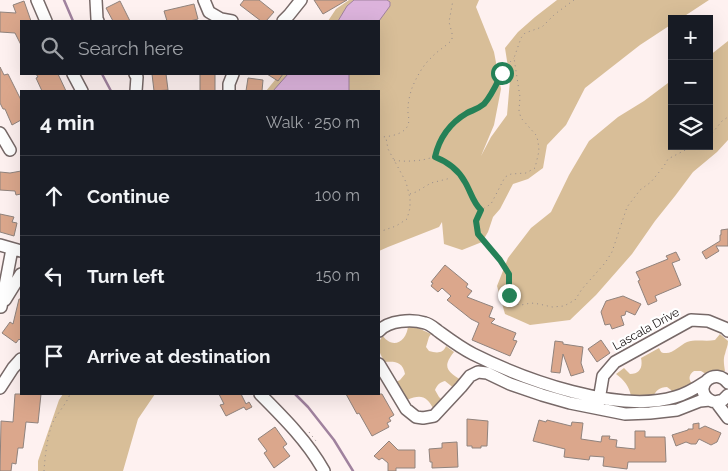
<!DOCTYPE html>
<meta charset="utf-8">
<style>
:root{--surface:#171b24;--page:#242831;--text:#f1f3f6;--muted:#9ea1a6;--line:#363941}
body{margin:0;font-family:Raleway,sans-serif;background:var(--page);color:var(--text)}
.controls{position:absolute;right:15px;top:15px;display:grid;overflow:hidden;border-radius:0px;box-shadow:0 5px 20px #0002}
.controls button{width:45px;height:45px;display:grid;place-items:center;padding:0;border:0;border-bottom:1px solid var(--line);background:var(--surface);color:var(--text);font:25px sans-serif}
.stop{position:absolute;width:15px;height:15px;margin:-11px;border:4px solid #258157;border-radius:50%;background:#fff}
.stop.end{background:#258157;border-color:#fff;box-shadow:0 1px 5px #0008}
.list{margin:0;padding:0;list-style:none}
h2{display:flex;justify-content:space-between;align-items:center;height:65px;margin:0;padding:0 20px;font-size:21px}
h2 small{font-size:16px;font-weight:400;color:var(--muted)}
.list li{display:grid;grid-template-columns:32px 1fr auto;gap:15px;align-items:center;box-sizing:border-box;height:80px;padding:0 20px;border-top:1px solid var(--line)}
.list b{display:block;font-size:19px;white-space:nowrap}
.list em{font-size:16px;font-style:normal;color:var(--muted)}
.icon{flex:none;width:28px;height:28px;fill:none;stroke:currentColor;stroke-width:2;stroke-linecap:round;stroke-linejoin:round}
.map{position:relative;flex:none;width:728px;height:471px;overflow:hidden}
.search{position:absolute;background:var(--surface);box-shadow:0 5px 20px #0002;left:20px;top:20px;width:360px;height:55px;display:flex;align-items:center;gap:12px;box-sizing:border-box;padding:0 18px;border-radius:0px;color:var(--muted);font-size:19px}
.panel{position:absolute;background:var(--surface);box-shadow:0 5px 20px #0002;left:20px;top:90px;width:360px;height:305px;border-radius:0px}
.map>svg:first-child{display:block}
.green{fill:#d8be98}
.water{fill:#dcb3dc;stroke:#a0829e}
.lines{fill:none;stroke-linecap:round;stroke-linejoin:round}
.stream{stroke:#a0829e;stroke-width:2.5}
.building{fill:#dba78c;stroke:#90837d}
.minor-casing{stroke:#776968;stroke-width:14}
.path{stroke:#968c8c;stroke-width:1;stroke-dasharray:1 4;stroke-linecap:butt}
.minor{stroke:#fff;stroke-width:11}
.route{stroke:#258157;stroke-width:6}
.labels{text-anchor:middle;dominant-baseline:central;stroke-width:4.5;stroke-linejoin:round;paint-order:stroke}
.street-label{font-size:12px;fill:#140e0e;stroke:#fff}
</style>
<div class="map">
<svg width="728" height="471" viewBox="0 0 728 471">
<rect width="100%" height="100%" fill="#fef1f0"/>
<path class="green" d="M349,0H479L476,7L494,52L501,89L494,125L481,156L491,137L507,115L510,80L505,48L518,32L535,17L557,0H709L680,19H672V24L640,45L585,88L566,125L547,145L543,168L528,179L513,184L500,209L493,217L488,232L482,242L462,250L444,244L442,222L439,227L388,247L379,251V91H266L280,74H379V21H328L336,9Z
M728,41V140L717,152L693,172L675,196L655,221L632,254L596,295L570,320L530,325L505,314L497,286L508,258L531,228L551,212L569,175L589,141L618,117L644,101L672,80V146H709V56Z
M408,326L418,328L431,334L429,337L426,347L429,351C436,353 443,354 446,346L454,352C442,367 447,371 461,380L455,389L445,381C440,382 437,385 435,390L439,397L443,401L434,410C427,396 421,394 407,400L396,382L400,380L405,374C403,362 395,361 385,362C379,353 375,344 383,336C393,350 407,341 408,326Z
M720,334L728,341C728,346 726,349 725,354C723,359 724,365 725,371H712L706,374L701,371H694C688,375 688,381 694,385L674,395L671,390L667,387C660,387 654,391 653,399L631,396C629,386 624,380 616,374L624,368L630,374C640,374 643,367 641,358L659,348C661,352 661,353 665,353C673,354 680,345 687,342C696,339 706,342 715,340Z
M63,394H155L138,419L123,471H38V461L59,400Z"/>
<path class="water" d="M354,0H387L390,2V6L379,21H338L347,6Z
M288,74H349V91H273Z"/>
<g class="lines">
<path class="stream" d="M64,0L73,21
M102,74L111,91
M295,394L308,407L334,440L353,471"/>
</g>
<path class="building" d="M244,0H259L274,12L266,21H261L240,5Z
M314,0H347L323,14Z
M24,1L31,21H21V45L15,33L0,32V12L16,13L13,5Z
M120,1L130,21H113L106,8Z
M194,4L198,19L190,21H167L164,11Z
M0,67L4,75L8,74L21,100V120L12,125L5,109H3L0,103Z
M36,74H58L66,91H42L36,78L38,77Z
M152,74H166L168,90L154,91Z
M200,74H215V91H200Z
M267,74H283L278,81Z
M248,78L263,80L262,91H246Z
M21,171V194L16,195L15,191L0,190V172L10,173Z
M0,214L14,217L12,222L17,223L14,236L0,232Z
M728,229V246H716L719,251L706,259L702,252L720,241V235H721V230Z
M676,252L680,260L672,263L681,285L655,296L657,301L648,305L638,281L640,280L636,272L668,259L666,256Z
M445,265L468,284L466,287L472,291L467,297L493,307L489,317L495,319L491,323L516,333L513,340L517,341L510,356L472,340L479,323L471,319L447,300L451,296L442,288L438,292L431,286L433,283L431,282Z
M623,296L641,304L635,315L626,311L625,315L621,316L624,325L612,329L610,324L605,325L601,312L606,301Z
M19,299H21V341L19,339L16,343L2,333L10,322L13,324Z
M601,340L610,353L597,362L588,349Z
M555,341L563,342V344L583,347L581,363L584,372L571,376L563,354L560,373L551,372Z
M15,394H41L38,423L26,422L23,448H18L16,464L12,463L11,471H0L1,421L13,422Z
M219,394H241L246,404L249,402L252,407L246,410L244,407L226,416L220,405L224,404Z
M346,394H382L394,415L389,418L391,421L387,423L389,427L372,436L359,413L357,414Z
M467,419L488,421L487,446H481V448H472V446H467Z
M539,420L546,422L547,420L571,426L572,422L583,423L581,439L601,442L602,436H610L609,439L617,440L616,447L635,449V431H645V437H665L666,462H628L627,469L603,466L604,457L590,456L589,460L564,457L565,449L533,441Z
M699,423V429L705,426L721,433L717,442L711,445L699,439L696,444H691L686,442L676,446L672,435L688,430V429H693V424Z
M275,427L287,444L283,447L290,456L274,468L264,453L267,451L258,439Z
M389,441L398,450H415V468H396V471H388V463L382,458L379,460L374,456Z
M457,442L458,467L432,468V462H430L429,449L442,448V443Z"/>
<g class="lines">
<g class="minor-casing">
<path id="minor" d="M37,0L46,21
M96,0L97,19L98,21
M204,0L209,12L221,19L232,21
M283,21L289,15L301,0
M73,74L82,91
M135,74L137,77L136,91
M229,91V84L233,74
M0,133L10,150
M0,245L21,251
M5,300L21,274
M1,307L12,249
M379,331C389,320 412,319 425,323C430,324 434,328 438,331C449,339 461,348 473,354C525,380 618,414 675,397C686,394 696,388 705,382
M379,364L406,409L416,417L423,418L434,416L461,387L470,376L478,372L487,373L510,384L542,395L570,403L625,414L650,413L677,410L700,401L710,400
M728,383C715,366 694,386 707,398C712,403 717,402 723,400L728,395
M0,388L13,368L21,359
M260,394C284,418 308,442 324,471
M716,402L728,418
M598,406L603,376L615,362L691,320L708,321L725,328L728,331"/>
</g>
<path class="path" d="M574,0L555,14L542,27L525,33L521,38L514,58L520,97L519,111L521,118L536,135L538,141L539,151L535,168L526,173L511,174L505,177L491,204L481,210L476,221L478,234L500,260L509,274V295L512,303L521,305L531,303L539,304L552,307L564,306L575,300L582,289L605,263L612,252L627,207L634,198L640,190L651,182L664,166L668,159L693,146
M379,137C388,137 402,135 407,127C411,120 407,114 408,108C408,102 410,94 412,88C416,78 423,65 431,58C437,51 445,47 452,40V33L449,22L453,0
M709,137L722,121L728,117
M435,157C439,139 449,123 466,114C474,110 481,108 486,101C497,87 501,70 514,58
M394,160C403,162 413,161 422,160C427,159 432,157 437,158C449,161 460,172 466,183C471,192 473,203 481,210
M410,194L416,192L431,183L451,178
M379,232L396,226L407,219L410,208V198L406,182L388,149L386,138
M309,432L316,441
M44,471C45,456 47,439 52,424C57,413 66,405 70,394"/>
<use href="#minor" class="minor"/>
</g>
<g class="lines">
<path class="route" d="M502,73C497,83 492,95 484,104C478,109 473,110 467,113C450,123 439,139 435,157C448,162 458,169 465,182C471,192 473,203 481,210L476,221L478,234L500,260L509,274V295"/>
</g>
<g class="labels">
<g class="street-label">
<text transform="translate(646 329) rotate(-29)">Lascala Drive</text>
</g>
</g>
</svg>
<div class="controls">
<button>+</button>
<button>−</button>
<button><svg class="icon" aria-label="layers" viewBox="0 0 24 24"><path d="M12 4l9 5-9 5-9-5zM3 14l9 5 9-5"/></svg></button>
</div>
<div class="stop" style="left:502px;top:73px"></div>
<div class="stop end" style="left:509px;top:295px"></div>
<div class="search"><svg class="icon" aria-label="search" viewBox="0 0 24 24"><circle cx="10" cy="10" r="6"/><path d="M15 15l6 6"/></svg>Search here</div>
<section class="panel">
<h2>4 min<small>Walk · 250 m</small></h2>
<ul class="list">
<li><svg class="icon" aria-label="ahead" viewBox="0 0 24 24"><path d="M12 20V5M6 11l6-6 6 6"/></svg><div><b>Continue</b></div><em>100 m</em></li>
<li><svg class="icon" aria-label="left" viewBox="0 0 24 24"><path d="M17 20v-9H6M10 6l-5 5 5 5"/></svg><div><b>Turn left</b></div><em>150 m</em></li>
<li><svg class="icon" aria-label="arrive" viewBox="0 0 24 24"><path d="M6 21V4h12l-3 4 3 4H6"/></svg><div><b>Arrive at destination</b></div></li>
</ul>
</section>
</div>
